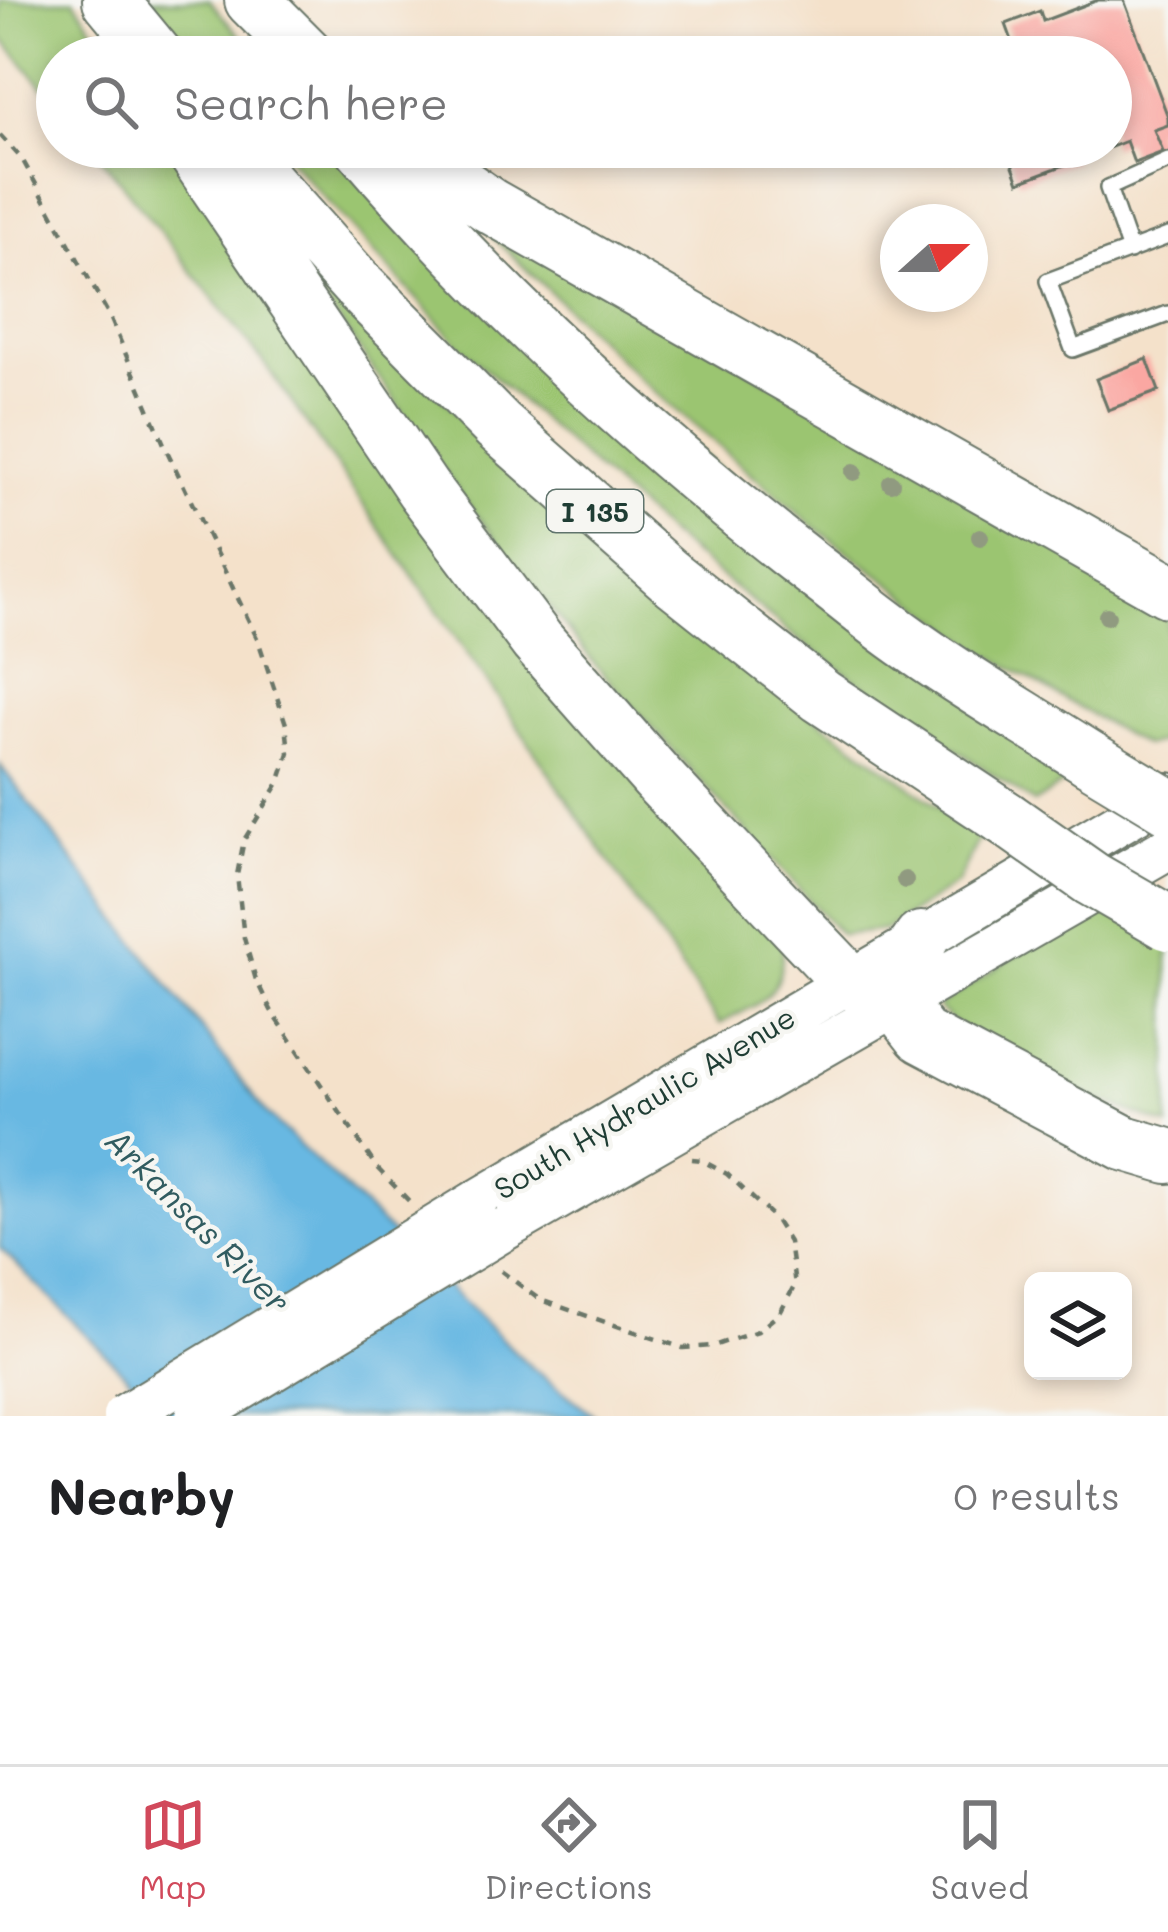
<!DOCTYPE html>
<style>
:root{--surface:#fff;--page:#f2f2f2;--text:#202124;--muted:#757577;--line:#e0e0e0;--accent:#d1495b}
body{margin:0;font-family:Mali,sans-serif;background:var(--page);color:var(--text)}
.controls{position:absolute;right:36px;bottom:36px;display:grid;overflow:hidden;border-radius:18px;box-shadow:0 6px 18px #0003}
.controls button{width:108px;height:108px;display:grid;place-items:center;padding:0;border:0;border-bottom:3px solid var(--line);background:var(--surface);color:var(--text);font:60px sans-serif}
.compass{position:absolute;left:880px;top:204px;width:108px;height:108px;border-radius:50%;background:var(--surface);box-shadow:0 6px 18px #0003;rotate:69deg}
.list{margin:0;padding:0;list-style:none}
h2{display:flex;justify-content:space-between;align-items:center;height:156px;margin:0;padding:0 48px;font-size:51px}
h2 small{font-size:39px;font-weight:400;color:var(--muted)}
.icon{flex:none;width:66px;height:66px;fill:none;stroke:currentColor;stroke-width:2;stroke-linecap:round;stroke-linejoin:round}
.map{position:relative;flex:none;width:1168px;height:1416px;overflow:hidden}
.search{position:absolute;background:var(--surface);box-shadow:0 6px 18px #0003;left:36px;right:36px;top:36px;height:132px;display:flex;align-items:center;gap:30px;box-sizing:border-box;padding:0 42px;border-radius:66px;color:var(--muted);font-size:45px}
.sheet{height:348px;background:var(--surface)}
nav{display:flex;justify-content:space-around;align-items:center;box-sizing:border-box;height:168px;border-top:3px solid var(--line);background:var(--surface);font-size:33px;color:var(--muted)}
nav a{display:grid;justify-items:center;gap:6px}
nav .on{color:var(--accent)}
.map>svg:first-child{display:block}
.green{fill:#9bc571;stroke:#5d8152;stroke-width:3}
.water{fill:#68b8e2;stroke:#447a8b;stroke-width:3}
.building{fill:#faa7a2}
.lines{fill:none;stroke-linecap:round;stroke-linejoin:round}
.lane-casing{stroke:#6a7668;stroke-width:20}
.secondary-casing{stroke:#6a7668;stroke-width:46}
.highway-casing{stroke:#6a7668;stroke-width:58}
.path{stroke:#6a7668;stroke-width:4.5;stroke-dasharray:9 9;stroke-linecap:butt}
.lane{stroke:#fff;stroke-width:15}
.secondary{stroke:#fff;stroke-width:42}
.highway{stroke:#fff;stroke-width:54}
.secondary-bridge-casing{stroke:#6a7668;stroke-width:46;stroke-linecap:butt}
.highway-bridge-casing{stroke:#6a7668;stroke-width:58;stroke-linecap:butt}
.secondary-bridge{stroke:#fff;stroke-width:42}
.highway-bridge{stroke:#fff;stroke-width:54}
.tree{fill:#909a80}
.labels{text-anchor:middle;dominant-baseline:central;stroke-width:9;stroke-linejoin:round;paint-order:stroke}
.shield{fill:#f6f6f2;stroke:#60746d;stroke-width:3}
.shield-label{font-size:27px;font-weight:bold;fill:#1f3d34}
.street-label{font-size:30px;fill:#1f3d34;stroke:#f6f6f2}
.water-label{font-size:33px;font-style:italic;fill:#315c60;stroke:#f6f6f2}
</style>
<div class="map">
<svg width="1168" height="1416" viewBox="0 0 1168 1416">
<rect width="100%" height="100%" fill="#f6f6f2"/>
<filter id="ink" filterUnits="userSpaceOnUse"><feTurbulence type="fractalNoise" baseFrequency=".00833" numOctaves="2"/><feDisplacementMap in="SourceGraphic" scale="24" xChannelSelector="R" yChannelSelector="G"/><feConvolveMatrix kernelMatrix="1 2 1 2 8 2 1 2 1" color-interpolation-filters="sRGB"/></filter>
<filter id="wash" filterUnits="userSpaceOnUse"><feTurbulence type="fractalNoise" baseFrequency=".004" numOctaves="4" result="noise"/><feDisplacementMap in="SourceGraphic" scale="48" xChannelSelector="R" yChannelSelector="G"/><feGaussianBlur stdDeviation="2.7" result="paint"/><feColorMatrix in="noise" values="0 0 0 0 0 0 0 0 0 0 0 0 0 0 0 0 0 1.4 0 .05"/><feComposite in="paint" operator="in"/></filter>
<g filter="url(#wash)">
<rect width="100%" height="100%" fill="#f4e1ca"/>
<path class="green" d="M0,0H74L113,57H57V103L0,36Z
M150,0H209L258,57H198Z
M93,147H175L783,942C783,997 763,1001 719,1024L506,709L262,360Z
M278,147H337L1079,773L1034,803L800,641L668,534L459,345Z
M464,209L1168,605V740L1144,746L983,651L813,526L641,380Z
M315,272L497,452L675,616L980,836L957,883L885,930L841,935L597,667L464,499L307,275Z
M1094,904L1168,942V1126L1057,1084L954,1023L937,1007Z"/>
<path class="water" d="M0,765L266,1113L530,1366L595,1416H167L0,1248Z"/>
<g id="blocks">
<path class="building" d="M1098,0H1124L1168,117V125L1154,130L1163,152L1134,163L1126,141L1111,147V57H1018L1006,24L1040,11L1043,21Z
M1006,147H1070L1075,161L1019,182Z
M1147,359L1159,391L1108,410L1096,379Z"/>
</g>
</g>
<g filter="url(#ink)">
<use href="#blocks" fill-opacity="0" stroke="#6a7668" stroke-width="3"/>
<g class="lines">
<g class="lane-casing">
<path id="lane" d="M1168,236L1048,281L1073,349L1168,314
M1130,251L1108,188L1168,161"/>
</g>
<g class="secondary-casing">
<path id="secondary" d="M476,1202L1168,794
M508,1227L1168,848"/>
</g>
<g class="highway-casing">
<path id="highway" d="M110,0L157,57
M252,0L309,57
M191,147L423,489L537,641L661,782L805,935L849,981L897,1004L922,1036L1124,1143L1168,1156
M234,147L356,283L498,426L668,575L821,696L1005,818
M362,147C497,304 649,443 812,569C844,593 874,619 906,641C965,684 1029,720 1090,759
M407,147L489,205L1168,590
M897,1004L895,978L921,939"/>
</g>
<path class="path" d="M0,135L22,159L110,317L167,451L258,640L286,724L289,753L279,783L244,840L237,875L244,938L256,980L271,1010L377,1168L411,1203
M501,1271L540,1300L683,1348L713,1346L758,1331L780,1313L795,1285L789,1242L773,1217L727,1174L701,1160L692,1159"/>
<use href="#lane" class="lane"/>
<use href="#secondary" class="secondary"/>
<use href="#highway" class="highway"/>
<g class="secondary-bridge-casing">
<path id="secondary-bridge" d="M124,1416L476,1202
M197,1416L508,1227"/>
</g>
<g class="highway-bridge-casing">
<path id="highway-bridge" d="M1090,759L1168,806
M1005,818L1092,879L1168,923"/>
</g>
<use href="#secondary-bridge" class="secondary-bridge"/>
<use href="#highway-bridge" class="highway-bridge"/>
</g>
<g class="tree">
<circle cx="854" cy="472" r="9"/>
<circle cx="891" cy="483" r="9"/>
<circle cx="980" cy="537" r="9"/>
<circle cx="1107" cy="616" r="9"/>
<circle cx="905" cy="880" r="9"/>
</g>
</g>
<g class="labels">
<rect class="shield" x="547" y="490" width="96" height="42" rx="9"/>
<g class="shield-label">
<text x="595" y="511">I 135</text>
</g>
<g class="street-label">
<text transform="translate(644 1102) rotate(-31)">South Hydraulic Avenue</text>
</g>
<g class="water-label">
<text transform="translate(199 1220) rotate(45)">Arkansas River</text>
</g>
</g>
</svg>
<div class="controls">
<button><svg class="icon" aria-label="layers" viewBox="0 0 24 24"><path d="M12 4l9 5-9 5-9-5zM3 14l9 5 9-5"/></svg></button>
</div>
<svg class="compass" viewBox="-18 -18 36 36"><path d="M0-13l5 13h-10z" fill="#e53935"/><path d="M0 13l5-13h-10z" fill="#757577"/></svg>
<div class="search"><svg class="icon" aria-label="search" viewBox="0 0 24 24"><circle cx="10" cy="10" r="6"/><path d="M15 15l6 6"/></svg>Search here</div>
</div>
<section class="sheet">
<h2>Nearby<small>0 results</small></h2>
<ul class="list">
</ul>
</section>
<nav>
<a class="on"><svg class="icon" aria-label="map" viewBox="0 0 24 24"><path d="M3 6l6-2 6 2 6-2v14l-6 2-6-2-6 2zM9 4v14M15 6v14"/></svg>Map</a>
<a><svg class="icon" aria-label="directions" viewBox="0 0 24 24"><path d="M12 3l9 9-9 9-9-9zM9 14v-3h6M13 9l2 2-2 2"/></svg>Directions</a>
<a><svg class="icon" aria-label="saved" viewBox="0 0 24 24"><path d="M7 4h10v16l-5-4-5 4z"/></svg>Saved</a>
</nav>
